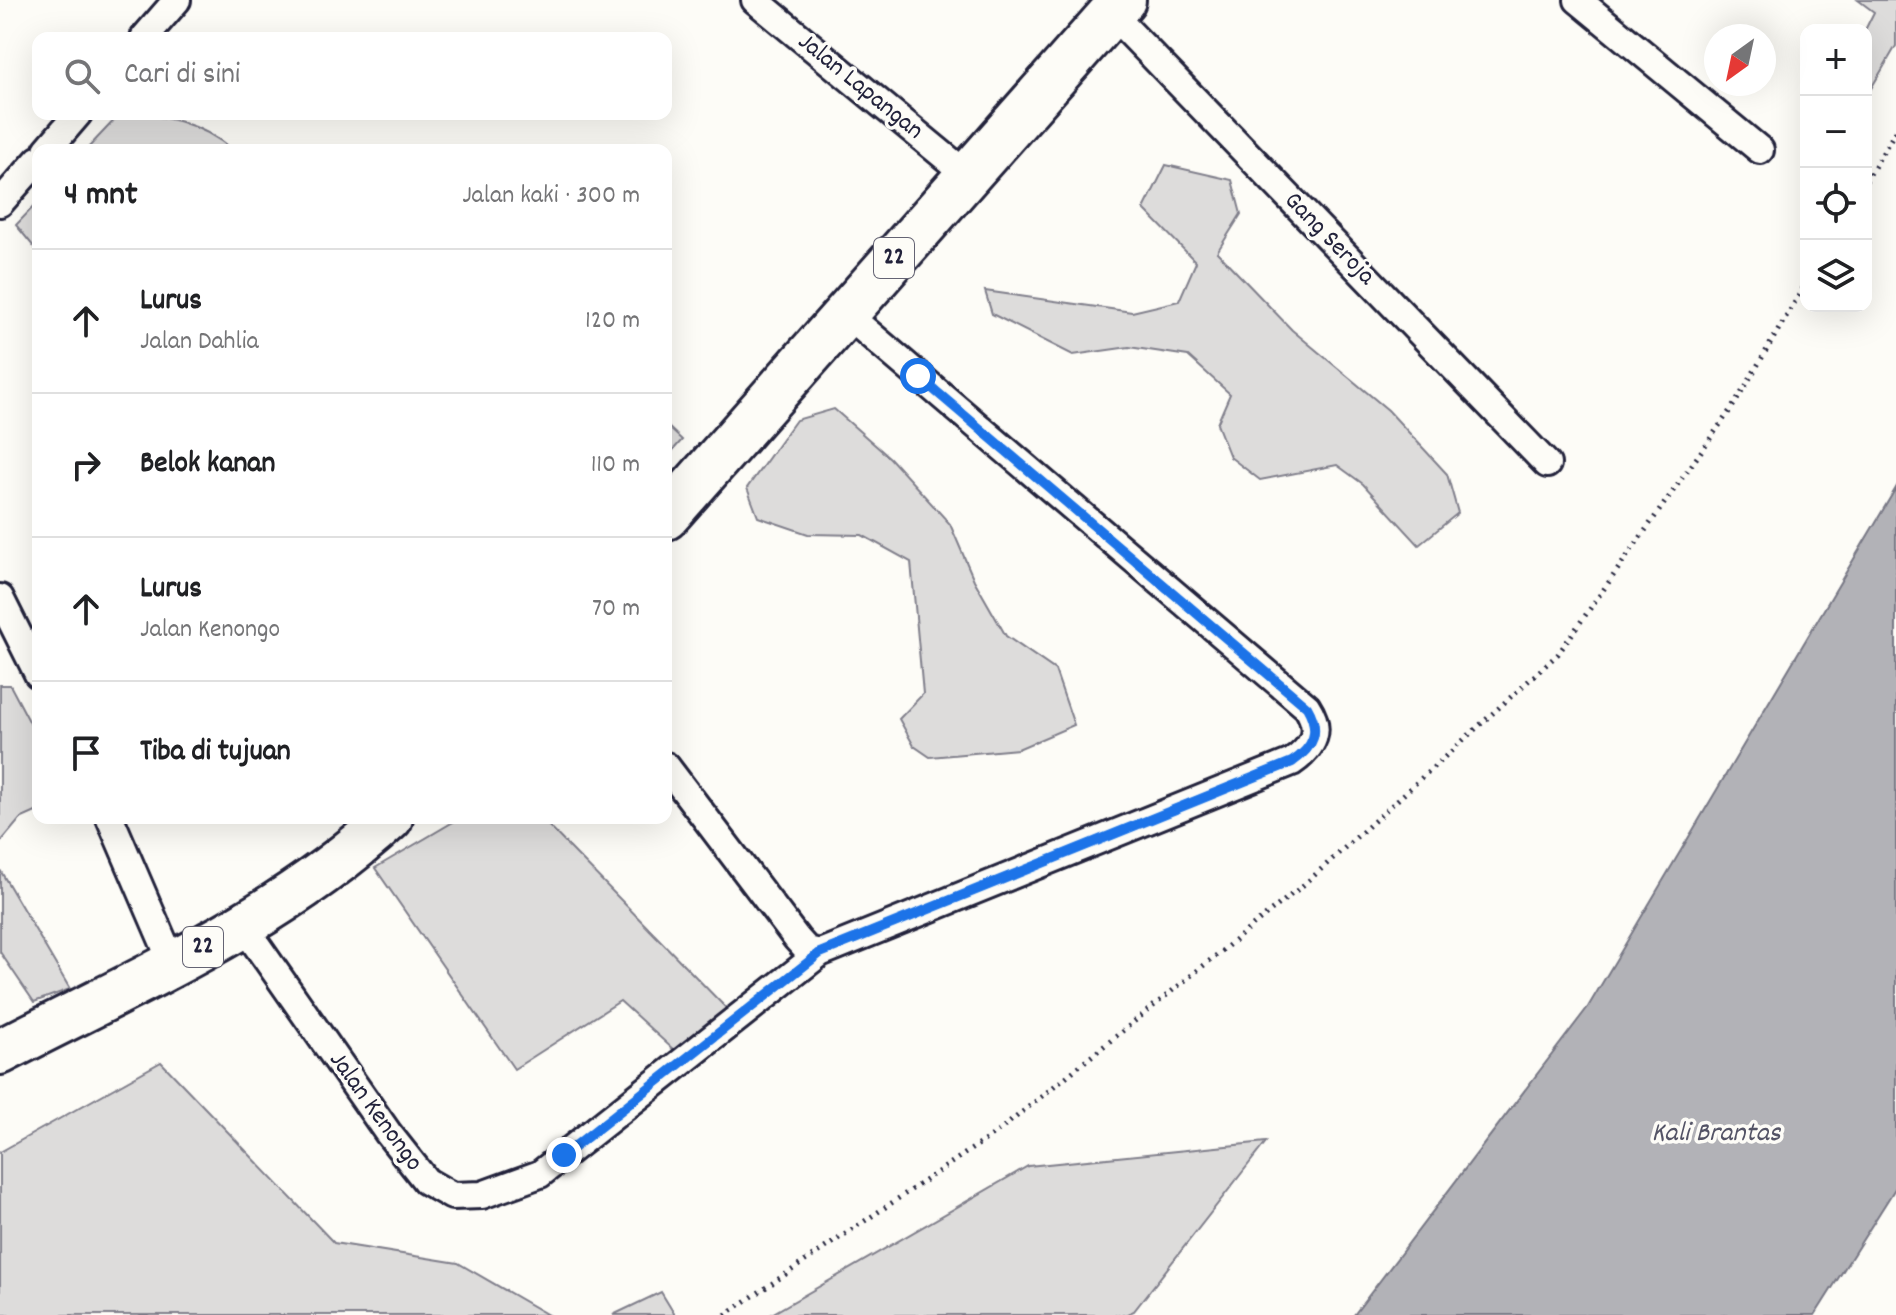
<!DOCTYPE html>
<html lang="id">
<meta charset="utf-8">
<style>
:root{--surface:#fff;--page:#f6f6f6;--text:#202124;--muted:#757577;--line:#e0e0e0}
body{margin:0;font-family:Dekko,sans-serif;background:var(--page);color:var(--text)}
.controls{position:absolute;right:24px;top:24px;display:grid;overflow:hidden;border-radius:16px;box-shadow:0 8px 32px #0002}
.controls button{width:72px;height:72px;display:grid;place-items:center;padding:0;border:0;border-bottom:2px solid var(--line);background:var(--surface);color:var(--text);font:40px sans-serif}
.compass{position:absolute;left:1704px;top:24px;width:72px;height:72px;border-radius:50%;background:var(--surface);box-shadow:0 8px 32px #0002;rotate:213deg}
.stop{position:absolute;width:24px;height:24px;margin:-18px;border:6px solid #1a73e8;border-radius:50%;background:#fff}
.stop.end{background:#1a73e8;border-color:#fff;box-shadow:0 2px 8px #0008}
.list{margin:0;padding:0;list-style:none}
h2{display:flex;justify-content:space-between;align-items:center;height:104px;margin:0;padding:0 32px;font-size:34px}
h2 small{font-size:26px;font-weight:400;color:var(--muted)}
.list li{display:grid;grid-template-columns:52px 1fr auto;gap:24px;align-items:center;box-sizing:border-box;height:144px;padding:0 32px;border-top:2px solid var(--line)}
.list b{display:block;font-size:30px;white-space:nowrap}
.list p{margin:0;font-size:26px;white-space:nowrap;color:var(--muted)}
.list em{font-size:26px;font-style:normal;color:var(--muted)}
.icon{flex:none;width:44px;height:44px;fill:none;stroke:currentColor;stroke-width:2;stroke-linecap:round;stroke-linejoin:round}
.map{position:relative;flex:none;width:1896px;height:1315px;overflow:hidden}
.search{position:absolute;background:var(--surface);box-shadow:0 8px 32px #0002;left:32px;top:32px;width:640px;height:88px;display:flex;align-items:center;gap:20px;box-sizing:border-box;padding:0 28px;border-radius:16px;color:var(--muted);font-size:30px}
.panel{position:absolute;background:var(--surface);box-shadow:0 8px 32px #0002;left:32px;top:144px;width:640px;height:680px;border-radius:16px}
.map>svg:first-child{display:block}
.green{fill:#dddcdb;stroke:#807f8b;stroke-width:2}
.water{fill:#b2b2b7;stroke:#787885;stroke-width:2}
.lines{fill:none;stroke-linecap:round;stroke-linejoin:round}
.minor-casing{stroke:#22223b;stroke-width:32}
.trunk-casing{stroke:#22223b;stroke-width:50}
.path{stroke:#22223b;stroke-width:5;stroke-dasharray:2 6;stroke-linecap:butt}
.minor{stroke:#fdfcf7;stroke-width:26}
.trunk{stroke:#fdfcf7;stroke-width:44}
.route{stroke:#1a73e8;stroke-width:10}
.labels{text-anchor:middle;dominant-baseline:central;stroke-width:7;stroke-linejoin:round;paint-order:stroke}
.shield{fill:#fdfcf7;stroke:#646373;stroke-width:2}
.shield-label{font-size:24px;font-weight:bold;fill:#22223b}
.street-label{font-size:26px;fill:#22223b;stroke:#fdfcf7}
.water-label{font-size:28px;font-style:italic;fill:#545466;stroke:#fdfcf7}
</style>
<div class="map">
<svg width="1896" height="1315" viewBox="0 0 1896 1315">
<rect width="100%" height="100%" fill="#fdfcf7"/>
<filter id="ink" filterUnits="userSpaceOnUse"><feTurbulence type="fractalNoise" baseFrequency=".0125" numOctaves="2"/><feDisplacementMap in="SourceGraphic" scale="16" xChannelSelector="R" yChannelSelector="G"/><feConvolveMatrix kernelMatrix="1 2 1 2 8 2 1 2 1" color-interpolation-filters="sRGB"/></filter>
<g filter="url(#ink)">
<path class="green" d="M1858,0H1896V46L1866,97L1865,30L1874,12Z
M120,114C163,114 199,122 233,150H86Z
M1166,165L1232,180L1241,214L1217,252L1292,330L1388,410L1447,474L1458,513L1419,545L1363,484L1337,465L1260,480L1230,457L1217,424L1230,394L1188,356L1129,347L1073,355L992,314L985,291L1132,312L1179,301L1196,262L1144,209Z
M38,202V252L16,225Z
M834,409L890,458L950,524L974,580L1006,636L1055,670L1074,725L1018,749L930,757L914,746L899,719L923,694L911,562L862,535L808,534L758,517L747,488L796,420Z
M666,425L682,440L666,458Z
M0,685H10L38,738V811L20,819L0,843Z
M460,818H541L727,1009L675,1051L620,1001L514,1069L375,868Z
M0,871V870L70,989L34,1002L0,952Z
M161,1062L334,1243L458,1263L548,1315H0V1152Z
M1266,1142L1134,1311L1125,1315H770L1028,1166Z
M661,1292L675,1315H613Z"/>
<path class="water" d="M1896,488V1187L1815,1315H1354L1588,1007Z"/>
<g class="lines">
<g class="minor-casing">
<path id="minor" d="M755,0L966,174
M1578,0L1760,150
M1111,13L1547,464
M144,38L177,0
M47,150L78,114
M0,203L38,160
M0,598L38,674
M666,766L797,939L807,950L820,953L1292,762C1314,747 1322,730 1307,707L846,314
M110,818L172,962
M244,927L388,1133L426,1181L452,1196L482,1195L540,1174L820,953"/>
</g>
<g class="trunk-casing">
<path id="trunk" d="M666,517L1123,0
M0,1052C135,982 277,922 390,818"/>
</g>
<path class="path" d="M1866,181L1896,130
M725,1315L1000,1130L1307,882L1558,654L1736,402L1806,283"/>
<use href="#minor" class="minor"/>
<use href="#trunk" class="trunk"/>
</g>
</g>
<g class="lines" filter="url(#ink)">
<path class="route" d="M564,1155L820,953L1292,762C1314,747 1321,731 1307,707L918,376"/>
</g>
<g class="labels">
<g class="shield">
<rect x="874" y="238" width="40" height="40" rx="6"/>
<rect x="183" y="927" width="40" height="40" rx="6"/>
</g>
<g class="shield-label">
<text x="894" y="258">22</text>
<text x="203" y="947">22</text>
</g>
<g class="street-label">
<text transform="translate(860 87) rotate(39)">Jalan Lapangan</text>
<text transform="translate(1329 239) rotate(46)">Gang Seroja</text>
<text transform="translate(375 1112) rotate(54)">Jalan Kenongo</text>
</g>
<g class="water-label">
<text x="1716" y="1135">Kali Brantas</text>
</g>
</g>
</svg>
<div class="controls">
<button>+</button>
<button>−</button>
<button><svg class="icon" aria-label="locate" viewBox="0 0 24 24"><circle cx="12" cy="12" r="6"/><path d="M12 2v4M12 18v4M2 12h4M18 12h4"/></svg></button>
<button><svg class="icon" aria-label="layers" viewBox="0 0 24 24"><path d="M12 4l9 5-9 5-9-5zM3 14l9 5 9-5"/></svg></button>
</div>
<svg class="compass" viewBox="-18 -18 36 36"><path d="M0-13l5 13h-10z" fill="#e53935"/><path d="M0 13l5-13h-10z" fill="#757577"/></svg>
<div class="stop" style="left:918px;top:376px"></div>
<div class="stop end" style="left:564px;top:1155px"></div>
<div class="search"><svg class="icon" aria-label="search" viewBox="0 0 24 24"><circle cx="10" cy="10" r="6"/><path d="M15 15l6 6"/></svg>Cari di sini</div>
<section class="panel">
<h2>4 mnt<small>Jalan kaki · 300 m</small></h2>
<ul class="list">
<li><svg class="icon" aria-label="ahead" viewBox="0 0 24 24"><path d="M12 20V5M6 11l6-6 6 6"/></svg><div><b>Lurus</b><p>Jalan Dahlia</p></div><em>120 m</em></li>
<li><svg class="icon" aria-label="right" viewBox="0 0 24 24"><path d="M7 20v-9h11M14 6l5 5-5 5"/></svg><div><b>Belok kanan</b></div><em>110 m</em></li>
<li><svg class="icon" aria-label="ahead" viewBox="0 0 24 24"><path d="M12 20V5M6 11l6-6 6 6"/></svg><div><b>Lurus</b><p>Jalan Kenongo</p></div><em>70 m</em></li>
<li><svg class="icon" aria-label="arrive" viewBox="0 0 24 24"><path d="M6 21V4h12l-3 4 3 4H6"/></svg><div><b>Tiba di tujuan</b></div></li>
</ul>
</section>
</div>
